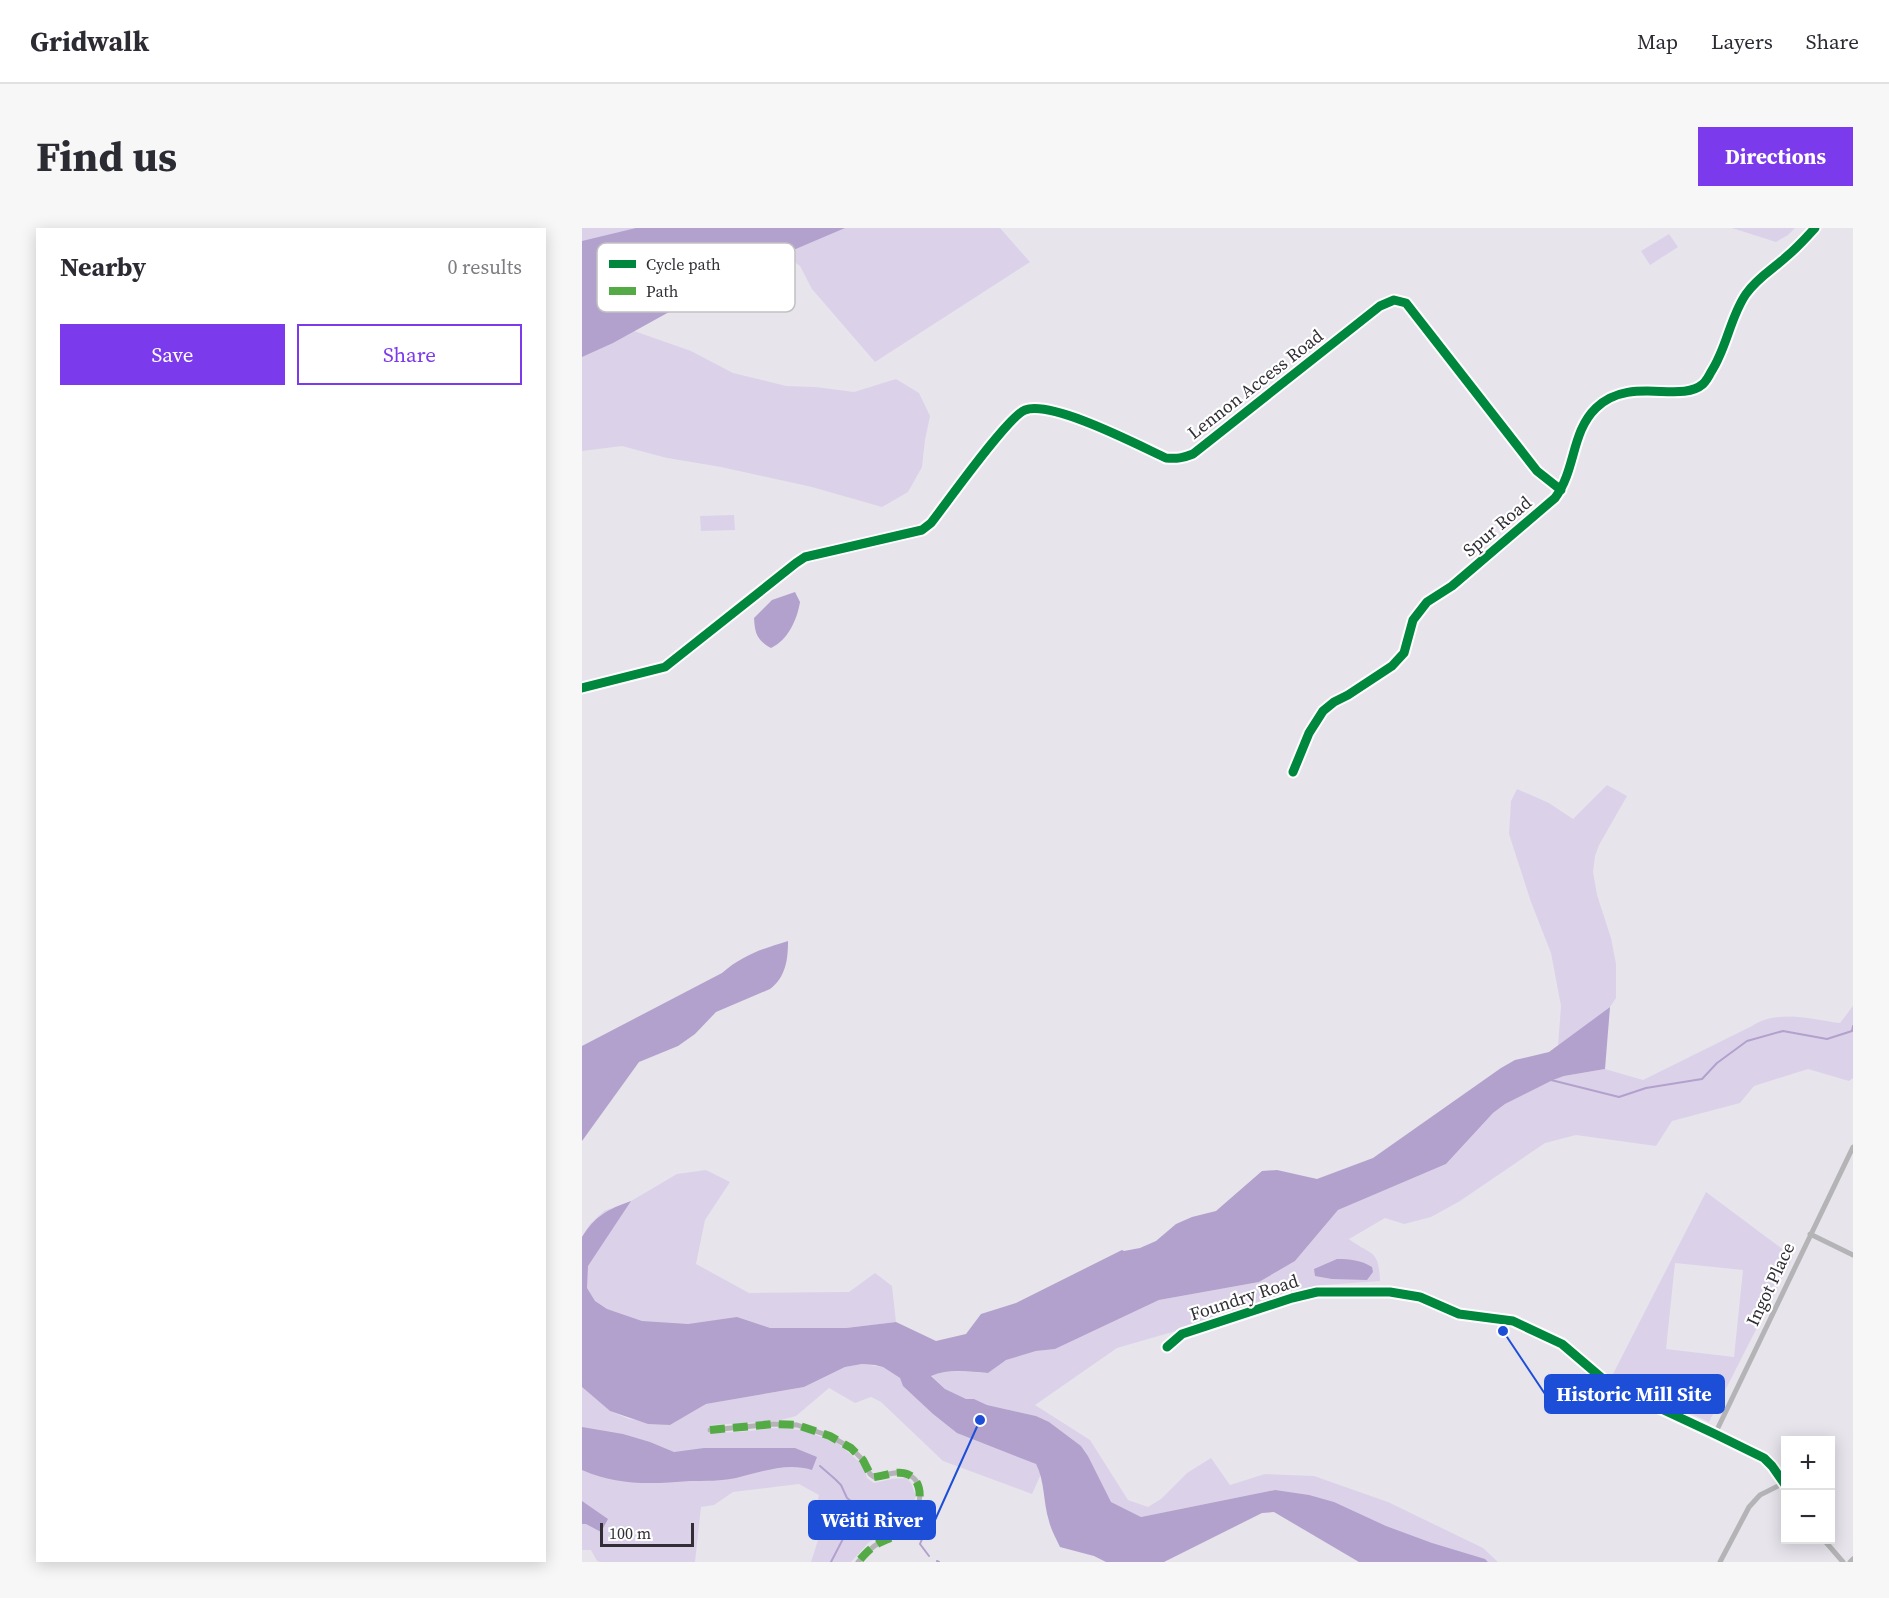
<!DOCTYPE html>
<meta charset="utf-8">
<style>
:root{--surface:#fff;--page:#f7f7f7;--text:#2b2b33;--muted:#7c7c81;--line:#e1e1e2;--accent:#7c3aed}
body{margin:0;font-family:"Source Serif 4",serif;background:var(--page);color:var(--text)}
.controls{position:absolute;right:18px;bottom:18px;display:grid;overflow:hidden;border-radius:0px;box-shadow:0 3px 15px #0003}
.controls button{width:54px;height:54px;display:grid;place-items:center;padding:0;border:0;border-bottom:2px solid var(--line);background:var(--surface);color:var(--text);font:30px sans-serif}
.scale{position:absolute;left:18px;bottom:15px;width:94px;box-sizing:border-box;padding-left:6px;border:3px solid #312f35;border-top:0;font-size:16px;line-height:21px;white-space:nowrap;color:#312f35;-webkit-text-stroke:4px #fff;paint-order:stroke}
.list{margin:0;padding:0;list-style:none}
h2{display:flex;justify-content:space-between;align-items:center;height:78px;margin:0;padding:0 24px;font-size:26px}
h2 small{font-size:20px;font-weight:400;color:var(--muted)}
.actions{display:flex;gap:12px;padding:18px 24px}
.actions a{flex:1;padding:14px 0;border:2px solid var(--accent);border-radius:0px;text-align:center;font-size:21px;color:var(--accent)}
.actions .main{background:var(--accent);color:#fff}
.map{position:relative;flex:none;width:1271px;height:1334px;overflow:hidden;border-radius:0px}
header{display:flex;align-items:center;gap:36px;box-sizing:border-box;height:84px;padding:0 30px;background:var(--surface);border-bottom:2px solid var(--line)}
header strong{font-size:28px}
nav{display:flex;gap:33px;margin-inline-start:auto;font-size:21px}
.intro{display:flex;align-items:center;justify-content:space-between;box-sizing:border-box;height:144px;padding:0 36px}
h1{margin:0;font-size:42px}
.button{padding:15px 27px;border-radius:0px;background:var(--accent);color:#fff;font-size:21px;font-weight:700}
main{display:flex;gap:36px;padding:0 36px}
aside{flex:1;background:var(--surface);border-radius:0px;box-shadow:0 3px 15px #0003}
.map>svg:first-child{display:block}
.green{fill:#dbd2ea;fill-rule:evenodd}
.water{fill:#b2a1cc}
.lines{fill:none;stroke-linecap:round;stroke-linejoin:round}
.stream{stroke:#b2a1cc;stroke-width:2}
.street{stroke:#b4b3b6;stroke-width:5}
.quiet{stroke:#54ab45;stroke-width:8;stroke-dasharray:15 8;stroke-linecap:butt}
.cycleway-casing{stroke:#fff;stroke-width:13}
.cycleway{stroke:#00873e;stroke-width:9}
.labels{text-anchor:middle;dominant-baseline:central;stroke-width:4.5;stroke-linejoin:round;paint-order:stroke}
.street-label{font-size:18px;fill:#312f35;stroke:#fff}
.key{fill:#fff;stroke:#c1c1c2;stroke-width:1.5}
.key-label{font-size:16px;fill:#312f35}
.leader{fill:none;stroke:#1d4ed8;stroke-width:2}
.callout-dot{fill:#1d4ed8;stroke:#fff;stroke-width:2}
.callout{fill:#1d4ed8;stroke:#1d4ed8;stroke-width:2}
.callout-label{font-size:20px;text-anchor:middle;font-weight:bold;fill:#fff}
</style>
<header>
<strong>Gridwalk</strong>
<nav><a>Map</a><a>Layers</a><a>Share</a></nav>
</header>
<div class="intro"><h1>Find us</h1><a class="button">Directions</a></div>
<main>
<aside>
<h2>Nearby<small>0 results</small></h2>
<ul class="list">
</ul>
<div class="actions"><a class="main">Save</a><a>Share</a></div>
</aside>
<div class="map">
<svg width="1271" height="1334" viewBox="0 0 1271 1334">
<rect width="100%" height="100%" fill="#e7e4ec"/>
<path class="green" d="M0,0H418L448,34L293,134L230,61L218,38L202,26L181,32L52,103L109,123L151,145L204,158L233,159L272,164L314,151L337,165L348,188L343,212L340,239L326,264L300,279L230,259L139,239L85,230L40,218L0,223Z
M1150,0H1213L1206,7L1194,14Z
M1087,6L1096,19L1068,37L1059,23Z
M152,287L153,302L119,303L118,288Z
M1025,557L1045,568L1017,617L1013,628L1011,644L1015,667L1029,710L1034,736V770L1028,779L976,818L979,778L969,725L949,674L927,606L929,573L935,561L967,575L991,591Z
M1271,778V850L1267,853L1226,841L1172,858L1158,875L1090,893L1074,918L994,907L963,915L878,973L849,989L822,996L803,990L767,1011C789,1028 797,1020 798,1053L742,1057L711,1062L604,1100L535,1120L453,1177L508,1212L546,1272L566,1279L579,1271L605,1245L629,1230L648,1257L683,1246L732,1248L806,1274L901,1320L916,1334H831L693,1262L559,1289L529,1275L506,1228L499,1218L454,1188L405,1177L392,1171L384,1172L363,1161L349,1147C368,1141 386,1144 406,1145L423,1132L454,1123L473,1121L577,1072L677,1054L713,1033L756,982L864,936L911,885L923,876L971,852L982,848L1023,841L1061,852L1170,798C1196,781 1228,791 1258,795Z
M124,942L148,954L123,992L114,1036L167,1065L267,1064L293,1045L310,1058L314,1094L264,1100L9,1122L0,1009L8,996L22,983L49,973L95,946Z
M1124,964L1211,1029L1127,1194L1030,1148ZM1093,1035L1161,1042L1152,1129L1084,1121Z
M280,1136L301,1139L318,1150L322,1158L351,1186L360,1193L454,1236L459,1246L450,1266L361,1233L299,1174L289,1169L273,1175L247,1160L214,1188L195,1193L129,1197L128,1205L158,1204L192,1200L220,1202L254,1214L280,1236L285,1250L292,1255L310,1251L324,1250L329,1255L334,1268L323,1296L321,1300L287,1314L269,1334H229L239,1303L246,1295L233,1284L237,1267L217,1256L151,1264L132,1277L119,1279L113,1334H18L15,1333L9,1322H0V1159L28,1183L47,1191L88,1197L124,1176L222,1159L263,1139Z"/>
<path class="water" d="M54,0H263L202,26L181,32L31,115L0,129V13Z
M213,364L218,374C215,392 206,412 189,420C175,412 173,406 172,390L190,372Z
M206,713C206,731 204,749 188,761L134,784L113,806L96,818L57,834L0,913V818L140,745C161,727 180,721 206,713Z
M1028,779L1023,841L982,848L971,852L923,876L911,885L864,936L756,982L713,1033L677,1054L577,1072L473,1121L454,1123L424,1132L406,1145C387,1144 368,1140 349,1148L363,1161L384,1171H392L405,1177L454,1188L467,1194L499,1218L506,1228L529,1274L559,1289L693,1262L727,1267L752,1274L804,1298L850,1315L903,1331L906,1334H777L692,1284L680,1285L582,1334H524L512,1328L478,1319C474,1310 469,1302 467,1293C461,1274 463,1253 454,1236L375,1205L351,1186L321,1158L318,1150L301,1139L293,1137L280,1136L263,1139L222,1159L124,1176L88,1197L66,1196L28,1183L0,1159V1009C14,987 25,982 49,973L6,1038L5,1060L13,1073L25,1081L60,1093L106,1096L155,1089L188,1100H264L314,1094L354,1113L384,1106L399,1086L434,1075L540,1022L542,1023L558,1020L574,1013L594,996L610,989L634,983L680,943L695,942L735,951L791,930L919,840L933,832L967,824Z
M755,1031C768,1031 779,1032 790,1039L791,1044L785,1052L750,1051L733,1048L732,1041Z
M0,1199L41,1206L68,1214L92,1224L122,1220H213L235,1229L230,1242C204,1234 180,1244 154,1250C139,1253 123,1253 108,1253C69,1256 36,1258 0,1242Z
M0,1273L26,1291L19,1304L4,1296H0Z"/>
<g class="lines">
<path class="stream" d="M969,852L1037,869L1064,860L1120,851L1135,835L1165,813L1201,803L1245,811L1270,803L1271,798
M238,1238L253,1251L259,1257L265,1270L274,1277L291,1282L316,1275L327,1276
M344,1281L351,1286C350,1299 342,1305 338,1316L347,1328
M355,1333L357,1334
M249,1334L263,1307"/>
<path class="street" d="M0,460L83,439L214,335L223,329L340,302L349,295C364,276 426,188 443,182C470,172 556,217 584,230C595,231 601,230 611,226L798,78L812,72L824,75L955,243L979,262
M711,544L727,505L741,483L752,474L766,467L810,438L822,425L831,392L845,374L870,358L973,270C994,242 989,204 1014,180C1048,147 1098,176 1121,156C1124,153 1127,148 1129,144C1145,120 1148,89 1164,66C1176,49 1190,42 1204,29C1215,20 1224,10 1233,0
M1228,1006L1271,1027
M585,1119L600,1106L710,1070L735,1064H808L838,1069L877,1086L931,1093L980,1116L1028,1157L1133,1206L1182,1230L1190,1238L1204,1258
M128,1202L192,1196L215,1197L248,1208L269,1220L281,1232L288,1246L292,1249C302,1248 316,1242 325,1246C346,1254 337,1287 326,1300C318,1308 306,1310 297,1315C288,1320 282,1327 276,1334
M1133,1206L1271,919
M1242,1312L1261,1334
M1138,1334L1167,1279L1178,1267L1202,1255
M1268,1334L1271,1331"/>
<path class="quiet" d="M128,1202L192,1196L215,1197L248,1208L269,1220L281,1232L288,1246L292,1249C302,1248 316,1242 325,1246C346,1254 337,1287 326,1300C318,1308 306,1310 297,1315C288,1320 282,1327 276,1334"/>
<g class="cycleway-casing">
<path id="cycleway" d="M0,460L83,439L214,335L223,329L340,302L349,295C364,276 426,188 443,182C470,172 556,217 584,230C595,231 601,230 611,226L798,78L812,72L824,75L955,243L979,262
M711,544L727,505L741,483L752,474L766,467L810,438L822,425L831,392L845,374L870,358L973,270C994,242 989,204 1014,180C1048,147 1098,176 1121,156C1124,153 1127,148 1129,144C1145,120 1148,89 1164,66C1176,49 1190,42 1204,29C1215,20 1224,10 1233,0
M585,1119L600,1106L710,1070L735,1064H808L838,1069L877,1086L931,1093L980,1116L1028,1157L1133,1206L1182,1230L1190,1238L1204,1258"/>
</g>
<use href="#cycleway" class="cycleway"/>
</g>
<g class="labels">
<g class="street-label">
<text transform="translate(673 156) rotate(-38)">Lennon Access Road</text>
<text transform="translate(915 298) rotate(-40)">Spur Road</text>
<text transform="translate(1188 1056) rotate(-65)">Ingot Place</text>
<text transform="translate(662 1069) rotate(-18)">Foundry Road</text>
</g>
</g>
<rect x="15" y="15" width="198" height="69" rx="9" class="key"/>
<rect x="27" y="32" width="27" height="8" fill="#00873e"/>
<rect x="27" y="59" width="27" height="8" fill="#54ab45"/>
<g class="key-label">
<text x="64" y="42">Cycle path</text>
<text x="64" y="69">Path</text>
</g>
<path class="leader" d="M921 1103L963 1166M398 1192L353 1292"/>
<g class="callout-dot">
<circle cx="921" cy="1103" r="6"/>
<circle cx="398" cy="1192" r="6"/>
</g>
<g class="callout">
<rect x="963" y="1147" width="179" height="38" rx="6"/>
<rect x="227" y="1273" width="126" height="38" rx="6"/>
</g>
<g class="callout-label">
<text x="1052" y="1173">Historic Mill Site</text>
<text x="290" y="1299">Wēiti River</text>
</g>
</svg>
<div class="controls">
<button>+</button>
<button>−</button>
</div>
<div class="scale">100 m</div>
</div>
</main>
